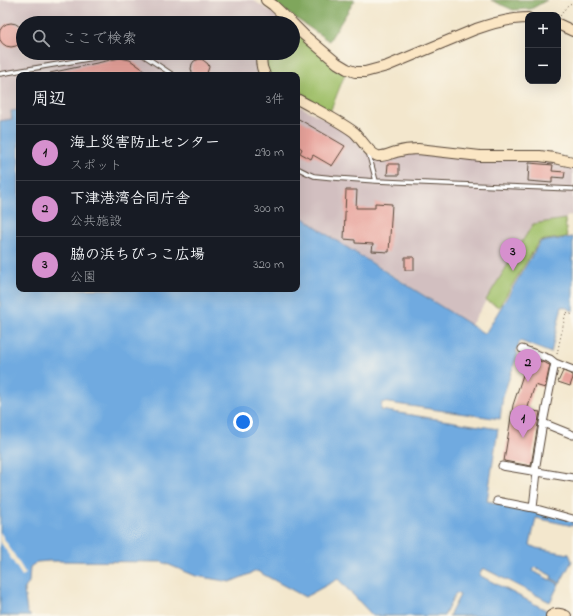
<!DOCTYPE html>
<html lang="ja">
<meta charset="utf-8">
<style>
:root{--surface:#171b24;--page:#20242c;--text:#f1f3f6;--muted:#9ea1a6;--line:#363941;--accent:#d690ce}
body{margin:0;font-family:"Indie Flower","Klee One",sans-serif;background:var(--page);color:var(--text)}
.controls{position:absolute;right:12px;top:12px;display:grid;overflow:hidden;border-radius:8px;box-shadow:0 4px 16px #0002}
.controls button{width:36px;height:36px;display:grid;place-items:center;padding:0;border:0;border-bottom:1px solid var(--line);background:var(--surface);color:var(--text);font:20px sans-serif}
.you{position:absolute;left:243px;top:422px;width:14px;height:14px;margin:-10px;border:3px solid #fff;border-radius:50%;background:#1a73e8;box-shadow:0 0 0 6px #1a73e833}
.badge{display:grid;place-items:center;width:26px;height:26px;border-radius:50%;background:var(--accent);color:#111;font-size:13px;font-weight:700}
.pin{position:absolute;translate:-50% -33px;filter:drop-shadow(0 1px 2px #0008)}
.pin::after{content:'';position:absolute;top:21px;width:14px;height:12px;background:inherit;clip-path:polygon(0 0,100% 0,50% 100%)}
.list{margin:0;padding:0;list-style:none}
h2{display:flex;justify-content:space-between;align-items:center;height:52px;margin:0;padding:0 16px;font-size:17px}
h2 small{font-size:13px;font-weight:400;color:var(--muted)}
.list li{display:grid;grid-template-columns:26px 1fr auto;gap:12px;align-items:center;box-sizing:border-box;height:56px;padding:0 16px;border-top:1px solid var(--line)}
.list b{display:block;font-size:15px;white-space:nowrap}
.list p{margin:0;font-size:13px;white-space:nowrap;color:var(--muted)}
.list em{font-size:13px;font-style:normal;color:var(--muted)}
.icon{flex:none;width:22px;height:22px;fill:none;stroke:currentColor;stroke-width:2;stroke-linecap:round;stroke-linejoin:round}
.map{position:relative;flex:none;width:573px;height:616px;overflow:hidden}
.search{position:absolute;background:var(--surface);box-shadow:0 4px 16px #0002;left:16px;top:16px;width:284px;height:44px;display:flex;align-items:center;gap:10px;box-sizing:border-box;padding:0 14px;border-radius:22px;color:var(--muted);font-size:15px}
.panel{position:absolute;background:var(--surface);box-shadow:0 4px 16px #0002;left:16px;top:72px;width:284px;height:220px;border-radius:8px}
.map>svg:first-child{display:block}
.industrial{fill:#d2bfc0}
.green{fill:#9fbf67;stroke:#6d7442}
.forest{fill:#7fa65c;stroke:#5d683d}
.water{fill:#70aae0;stroke:#566a7f}
.pier{fill:#f3e7cd}
.building{fill:#e8a39b}
.lines{fill:none;stroke-linecap:round;stroke-linejoin:round}
.lane-casing{stroke:#574638;stroke-width:5.5}
.street-casing{stroke:#574638;stroke-width:9}
.secondary-casing{stroke:#574638;stroke-width:12}
.path{stroke:#574638;stroke-width:1;stroke-dasharray:1 3;stroke-linecap:butt}
.lane{stroke:#fff;stroke-width:3.5}
.street{stroke:#fff;stroke-width:7}
.secondary{stroke:#fbe6c4;stroke-width:10}
</style>
<div class="map">
<svg width="573" height="616" viewBox="0 0 573 616">
<rect width="100%" height="100%" fill="#fbf7ec"/>
<filter id="ink" filterUnits="userSpaceOnUse"><feTurbulence type="fractalNoise" baseFrequency=".025" numOctaves="2"/><feDisplacementMap in="SourceGraphic" scale="8" xChannelSelector="R" yChannelSelector="G"/><feConvolveMatrix kernelMatrix="1 2 1 2 8 2 1 2 1" color-interpolation-filters="sRGB"/></filter>
<filter id="wash" filterUnits="userSpaceOnUse"><feTurbulence type="fractalNoise" baseFrequency=".012" numOctaves="4" result="noise"/><feDisplacementMap in="SourceGraphic" scale="16" xChannelSelector="R" yChannelSelector="G"/><feGaussianBlur stdDeviation="0.9" result="paint"/><feColorMatrix in="noise" values="0 0 0 0 0 0 0 0 0 0 0 0 0 0 0 0 0 1.4 0 .05"/><feComposite in="paint" operator="in"/></filter>
<g filter="url(#wash)">
<rect width="100%" height="100%" fill="#f3e7cd"/>
<path class="industrial" d="M0,0H253L279,17L278,23H23V53H257L255,59L256,69L258,75H19V110L11,111L12,119L0,121Z
M297,105L329,121L352,136L364,152H406L550,161L573,166V215L568,216L565,219L533,225L471,325L383,269L332,238L297,213Z"/>
<path class="green" d="M293,32L304,35L347,69L328,117L297,99V75H265L262,53H293Z
M565,219L567,237L539,241L499,307L486,300L533,224Z"/>
<path class="forest" d="M269,0H355L329,41Z
M491,0H547L531,9L513,10Z"/>
<path class="water" d="M19,110V289H297V213L332,238L485,334L540,242L573,237V311L562,306L551,353L520,341L516,352L518,353L503,396L500,419L382,402L381,410L498,429L487,501L573,520V526L536,518L530,545L536,548L569,554L572,561L560,583L551,578L552,576L535,567L533,571L550,580V579L559,584L550,602L483,568L479,575L548,611L546,616H449L460,595L456,593L444,616H373L338,579L305,597L257,571L230,582L196,576L162,562L49,561L37,562L30,567L29,582L24,590L27,612L31,616H0V121L12,119L11,111Z"/>
<path class="pier" d="M0,532L26,574L22,576L0,541Z"/>
<g id="blocks">
<path class="building" d="M-1 35a12 12 0 1 1 24 0a12 12 0 1 1-24 0Z
M120,58L130,60L144,70L141,75H51L50,73Z
M200,59L203,60L208,64L209,67L207,73L206,75H193L191,69L192,64L194,61Z
M297,118L345,146L332,166L313,155L311,159L300,153L302,149L297,145Z
M529,163L553,165L552,171L565,172L564,178L552,177V183L528,181Z
M388,164H399V175H387Z
M346,190H357L356,208H375V203L392,204L389,252L372,251L373,244L355,243V240L344,239Z
M405,257H414V270H405Z
M529,357L550,365L545,388L535,385L527,410L540,412L531,466L504,461L513,405Z
M563,371L573,375V378L570,386L558,382Z"/>
</g>
</g>
<g filter="url(#ink)">
<use href="#blocks" fill-opacity="0" stroke="#574638" stroke-width="1"/>
<g class="lines">
<g class="lane-casing">
<path id="lane" d="M140,53L173,75
M0,74L123,53
M369,155L376,181
M297,168L307,173L314,176L334,178L376,181L573,189"/>
</g>
<g class="street-casing">
<path id="street" d="M522,349L550,359L555,363L573,370
M543,423L573,435
M502,466L573,478
M535,471L543,423L555,363
M497,501L533,508L573,519
M533,508L537,472"/>
</g>
<g class="secondary-casing">
<path id="secondary" d="M266,0L273,5L292,23
M293,24L304,35L337,63L347,69L355,72H365L387,66L476,29C493,23 510,18 528,18
M558,24L573,31
M262,53C260,61 261,67 265,75
M297,99C315,109 338,120 354,132C361,138 369,154 378,156C384,157 391,153 396,152C403,150 411,149 418,149L480,156H540L554,158L573,162
M551,616C556,612 561,614 566,616"/>
</g>
<path class="path" d="M560,16L567,6L573,2
M557,354L566,312L573,315"/>
<use href="#lane" class="lane"/>
<use href="#street" class="street"/>
<use href="#secondary" class="secondary"/>
</g>
</g>
</svg>
<div class="controls">
<button>+</button>
<button>−</button>
</div>
<div class="you"></div>
<div class="pin badge" style="left:523px;top:438px">1</div>
<div class="pin badge" style="left:528px;top:382px">2</div>
<div class="pin badge" style="left:513px;top:271px">3</div>
<div class="search"><svg class="icon" aria-label="search" viewBox="0 0 24 24"><circle cx="10" cy="10" r="6"/><path d="M15 15l6 6"/></svg>ここで検索</div>
<section class="panel">
<h2>周辺<small>3件</small></h2>
<ul class="list">
<li><span class="badge">1</span><div><b>海上災害防止センター</b><p>スポット</p></div><em>290 m</em></li>
<li><span class="badge">2</span><div><b>下津港湾合同庁舎</b><p>公共施設</p></div><em>300 m</em></li>
<li><span class="badge">3</span><div><b>脇の浜ちびっこ広場</b><p>公園</p></div><em>320 m</em></li>
</ul>
</section>
</div>
